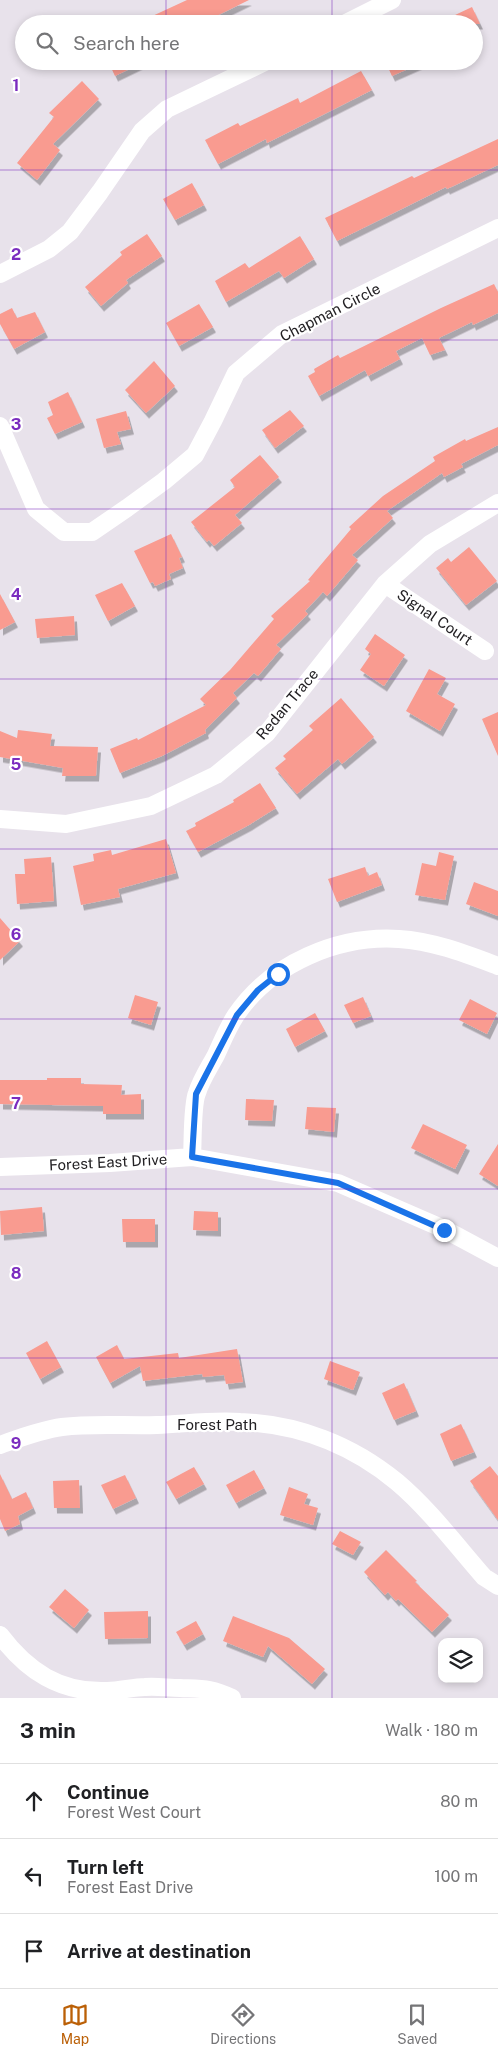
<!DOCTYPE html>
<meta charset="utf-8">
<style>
:root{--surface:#fff;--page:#f6f6f6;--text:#202124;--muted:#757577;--line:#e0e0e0;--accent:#bb6007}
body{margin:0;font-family:"Public Sans",sans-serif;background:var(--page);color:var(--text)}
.controls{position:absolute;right:15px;bottom:15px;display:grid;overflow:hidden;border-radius:10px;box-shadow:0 2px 8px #0003}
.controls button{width:45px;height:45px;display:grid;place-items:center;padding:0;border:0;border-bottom:1px solid var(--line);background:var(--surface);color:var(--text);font:25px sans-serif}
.stop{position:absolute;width:15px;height:15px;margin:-11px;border:4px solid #1a73e8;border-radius:50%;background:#fff}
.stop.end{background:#1a73e8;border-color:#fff;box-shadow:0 1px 5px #0008}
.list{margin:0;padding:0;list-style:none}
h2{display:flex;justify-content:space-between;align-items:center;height:65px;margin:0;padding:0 20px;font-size:21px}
h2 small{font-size:16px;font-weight:400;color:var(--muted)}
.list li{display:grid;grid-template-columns:32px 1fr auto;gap:15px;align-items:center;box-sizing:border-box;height:75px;padding:0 20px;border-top:1px solid var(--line)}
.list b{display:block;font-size:19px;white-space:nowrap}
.list p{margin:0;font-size:16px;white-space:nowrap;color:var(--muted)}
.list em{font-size:16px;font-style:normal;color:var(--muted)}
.icon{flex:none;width:28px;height:28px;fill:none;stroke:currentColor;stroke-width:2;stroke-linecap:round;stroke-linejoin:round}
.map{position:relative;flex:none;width:498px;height:1698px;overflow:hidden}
.search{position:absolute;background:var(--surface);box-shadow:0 2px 8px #0003;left:15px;right:15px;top:15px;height:55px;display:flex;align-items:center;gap:12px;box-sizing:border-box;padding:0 18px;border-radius:28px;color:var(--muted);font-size:19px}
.sheet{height:290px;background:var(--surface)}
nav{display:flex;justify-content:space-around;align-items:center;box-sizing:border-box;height:70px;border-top:1px solid var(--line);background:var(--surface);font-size:14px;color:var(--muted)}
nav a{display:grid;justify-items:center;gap:2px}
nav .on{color:var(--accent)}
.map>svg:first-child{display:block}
.building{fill:#f99b90;filter:url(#shadow)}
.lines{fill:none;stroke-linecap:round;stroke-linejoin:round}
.street{stroke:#fff;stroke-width:18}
.route{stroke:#1a73e8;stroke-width:6}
.grid{fill:none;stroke:#7b2cbf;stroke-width:1;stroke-opacity:0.55}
.labels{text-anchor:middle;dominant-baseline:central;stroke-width:4.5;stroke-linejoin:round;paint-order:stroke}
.street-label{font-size:15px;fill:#232124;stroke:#fff}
.grid-label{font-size:16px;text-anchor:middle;font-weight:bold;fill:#7b2cbf;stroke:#fff;stroke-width:4.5;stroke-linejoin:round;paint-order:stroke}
</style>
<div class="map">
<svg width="498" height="1698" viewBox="0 0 498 1698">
<defs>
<filter id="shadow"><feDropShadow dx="3" dy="5.5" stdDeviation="0" flood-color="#0004"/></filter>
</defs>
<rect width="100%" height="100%" fill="#e8e2eb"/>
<path class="building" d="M187,0H249L200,24H135Z
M472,7L480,24H436Z
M108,61H146L115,76Z
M385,61H426L392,76Z
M361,71L372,90L267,143L266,139L218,164L205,140L238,123L240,126L298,98L300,103Z
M82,81L99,99L53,144L60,150L37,180L17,163L54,117L49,113Z
M498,139V165L447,189L446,187L337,241L325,218L412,176L414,178Z
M192,183L204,205L175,220L163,199Z
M147,234L162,256L126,280L128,283L101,306L85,287L122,255L120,252Z
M300,236L314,259L284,278L279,271L226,302L215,281L245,263L249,268Z
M494,284L498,292V313L473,325L472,322L439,338L445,350L430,355L422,338L396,351L400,359L368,376L365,370L319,396L308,376L315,372L314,369L338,355L340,358L441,308Z
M199,304L213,327L179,346L166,323Z
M12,308L17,318L35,312L45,332L14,349L0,324V314Z
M154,361L175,386L146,413L125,390Z
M68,392L82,422L55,434L47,418L53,415L48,402Z
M290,410L304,426L275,448L262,430Z
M126,411L131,429L117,432L121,444L104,448L96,419Z
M498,427V445L461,464L463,467L444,477L442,473L387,511L393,518L352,555L358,560L327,596L323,592L305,611L308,614L276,645L281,649L258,676L254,673L233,693L237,698L205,730L206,733L162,756L120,773L110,749L137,738L138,740L206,705L200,699L230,670L274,619L271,616L310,581L308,580L351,529L349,527L383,496L435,461L433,457L465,439L466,441Z
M260,455L279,477L235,515L242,523L214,546L209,540L207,542L191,522L235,487L230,480Z
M171,534L182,557L179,558L183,568L169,574L171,579L155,586L153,582L150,583L134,551Z
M469,547L497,581L466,605L436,568L448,558L451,562Z
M122,583L135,606L108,621L95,595Z
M0,594L15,622L0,630Z
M74,616L75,635L37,638L35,619Z
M375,634L405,655L384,686L360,670L371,654L365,649Z
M429,669L446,678L437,694L455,704L440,731L406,711Z
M341,698L374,737L342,764L338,759L297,794L275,768L286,759L283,756L313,730L309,726Z
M498,712V756L482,719Z
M18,730L52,734L50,746L98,747L96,776H62L63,768L0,757V731L17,738Z
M260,783L276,808L249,825L198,852L186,831L196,826L195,823L234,802L233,800Z
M166,839L176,873L118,889L120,897L81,905L73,866L94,861L93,854L111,850L112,855Z
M439,852L454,856L445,900L415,895L422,863L436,866Z
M51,857L54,901L17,904L15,874H25L24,859Z
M365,867L368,876L377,872L382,885L337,902L328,879Z
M474,882L498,891V916L466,904Z
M0,918L20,941L0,960Z
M135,995L158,1002L151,1025L128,1018Z
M363,997L371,1016L353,1023L344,1005Z
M470,999L497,1013L487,1034L459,1020Z
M315,1013L325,1031L295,1047L286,1029Z
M47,1078H81V1084L122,1085L121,1095L141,1094V1114H103V1106L0,1104V1080H47Z
M246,1099L274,1100L272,1121L245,1120Z
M307,1107L336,1108L334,1132L305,1129Z
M423,1124L467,1145L455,1169L411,1148Z
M498,1144V1186L479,1174Z
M42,1207L44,1231L1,1235L0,1211Z
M194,1211L218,1212V1231L193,1230Z
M122,1219H155V1242H123Z
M47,1341L61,1367L40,1379L26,1353Z
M117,1345L124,1359L178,1353L179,1358L237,1349L243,1382L226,1384L224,1375L203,1377L202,1374L143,1381L140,1366L110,1383L96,1357Z
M330,1361L360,1372L353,1390L324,1379Z
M404,1383L416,1411L394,1420L382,1393Z
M461,1424L474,1452L451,1461L440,1434Z
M490,1466L498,1476V1520L470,1481Z
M194,1467L204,1484L176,1499L166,1482Z
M254,1470L264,1488L236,1503L226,1485Z
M0,1474L12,1499L26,1492L33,1508L18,1516L20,1524L5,1531L0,1519Z
M125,1475L136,1498L113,1509L101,1485Z
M79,1480L80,1508H54L53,1481Z
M289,1487L308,1494L304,1504L318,1508L313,1525L280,1515Z
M340,1531L361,1542L353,1555L332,1544Z
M386,1550L417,1581L415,1582L449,1615L432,1632L398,1599L396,1601L388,1592L385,1595L364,1572Z
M65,1589L89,1610L74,1628L49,1607Z
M148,1611V1638L105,1639L104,1612Z
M233,1616L289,1638L325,1669L312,1684L268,1646L263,1657L223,1641Z
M196,1621L203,1634L184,1645L176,1632Z"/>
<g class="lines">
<path class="street" d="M344,24L392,0
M0,274L49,249L70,232L100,192L142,131L167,109L267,61
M0,426L36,509L64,532H92L127,508L164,481L195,455L213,421L236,373L282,334L498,228
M385,584L485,651
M0,819L66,824L151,806L216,775L267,733L385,584L430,544L498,503
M192,1157C193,1142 192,1105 197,1093C201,1080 209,1068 216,1055C222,1042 228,1027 236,1015C271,963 339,935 399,939C433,941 466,954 498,966
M0,1167L110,1163L192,1157L338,1183L444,1229L498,1258
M0,1445C20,1438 40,1430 62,1427C93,1423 125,1426 157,1425C184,1424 212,1420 240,1422C298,1424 352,1445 397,1482C429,1509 456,1545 484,1577L498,1586
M0,1635C27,1671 60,1693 107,1691C120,1691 133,1687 145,1687C157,1686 169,1688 180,1688C203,1689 211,1688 232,1698"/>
</g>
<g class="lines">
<path class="route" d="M278,974L258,990L237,1015L196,1094L192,1157L338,1183L444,1230"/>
</g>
<path class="grid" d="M166,0V24M332,0V24M166,61V1698M332,61V1698M0,170H498M0,340H498M0,509H498M0,679H498M0,849H498M0,1019H498M0,1189H498M0,1358H498M0,1528H498"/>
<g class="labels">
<g class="street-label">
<text transform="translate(330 312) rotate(-27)">Chapman Circle</text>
<text transform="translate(435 617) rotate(34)">Signal Court</text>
<text transform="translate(287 704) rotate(-50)">Redan Trace</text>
<text transform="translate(108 1162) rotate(-3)">Forest East Drive</text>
<text x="217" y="1424">Forest Path</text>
</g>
</g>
<g class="grid-label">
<text x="16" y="91">1</text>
<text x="16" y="260">2</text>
<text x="16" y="430">3</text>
<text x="16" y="600">4</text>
<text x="16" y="770">5</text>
<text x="16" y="940">6</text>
<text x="16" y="1109">7</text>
<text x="16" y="1279">8</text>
<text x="16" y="1449">9</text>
</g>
</svg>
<div class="controls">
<button><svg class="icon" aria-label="layers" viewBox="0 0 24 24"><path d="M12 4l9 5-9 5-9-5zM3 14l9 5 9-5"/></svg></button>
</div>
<div class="stop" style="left:278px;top:974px"></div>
<div class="stop end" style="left:444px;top:1230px"></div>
<div class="search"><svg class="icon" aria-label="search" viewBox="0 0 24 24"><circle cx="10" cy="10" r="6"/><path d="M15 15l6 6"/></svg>Search here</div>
</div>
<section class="sheet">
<h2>3 min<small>Walk · 180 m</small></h2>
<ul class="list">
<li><svg class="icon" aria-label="ahead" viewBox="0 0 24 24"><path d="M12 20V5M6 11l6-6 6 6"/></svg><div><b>Continue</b><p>Forest West Court</p></div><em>80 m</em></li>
<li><svg class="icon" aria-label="left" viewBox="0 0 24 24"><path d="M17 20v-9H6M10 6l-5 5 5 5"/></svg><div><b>Turn left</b><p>Forest East Drive</p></div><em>100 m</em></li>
<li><svg class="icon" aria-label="arrive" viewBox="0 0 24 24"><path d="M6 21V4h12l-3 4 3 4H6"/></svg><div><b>Arrive at destination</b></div></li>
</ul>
</section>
<nav>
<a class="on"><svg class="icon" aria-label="map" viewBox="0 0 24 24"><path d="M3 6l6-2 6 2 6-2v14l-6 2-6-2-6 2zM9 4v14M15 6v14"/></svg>Map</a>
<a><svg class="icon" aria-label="directions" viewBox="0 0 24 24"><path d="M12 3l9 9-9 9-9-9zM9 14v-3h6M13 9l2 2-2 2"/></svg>Directions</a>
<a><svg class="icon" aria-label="saved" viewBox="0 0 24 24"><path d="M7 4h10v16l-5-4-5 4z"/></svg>Saved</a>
</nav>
